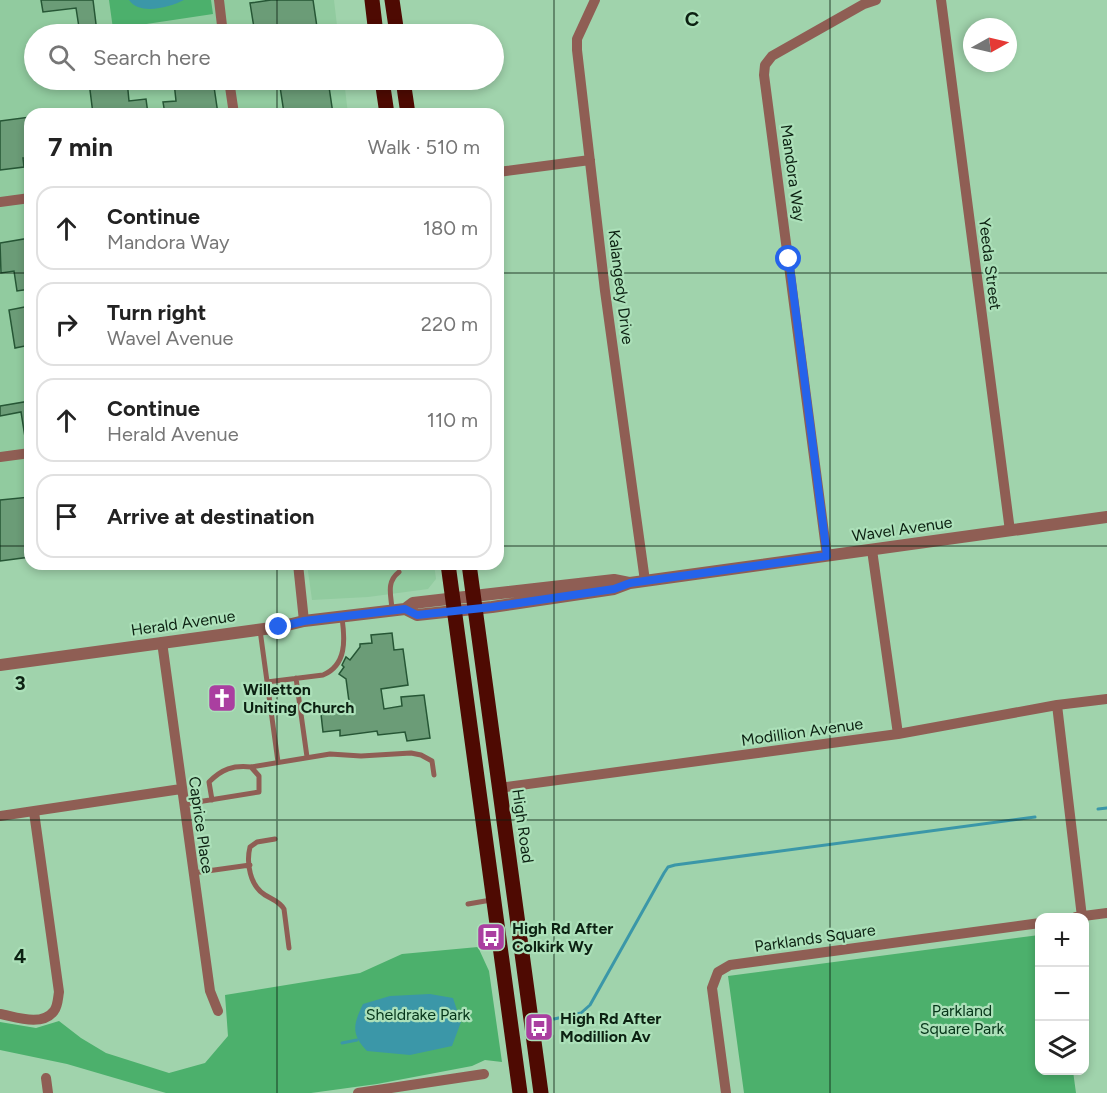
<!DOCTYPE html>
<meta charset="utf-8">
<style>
:root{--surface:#fff;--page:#f6f6f6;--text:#222;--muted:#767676;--line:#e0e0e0}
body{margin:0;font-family:Figtree,sans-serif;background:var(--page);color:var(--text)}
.controls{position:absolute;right:18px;bottom:18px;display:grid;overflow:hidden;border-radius:12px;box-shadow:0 3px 9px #0003}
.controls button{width:54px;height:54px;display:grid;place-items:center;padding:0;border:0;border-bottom:2px solid var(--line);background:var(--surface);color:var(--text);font:30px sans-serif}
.compass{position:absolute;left:963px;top:18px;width:54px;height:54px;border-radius:50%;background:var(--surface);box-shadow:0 3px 9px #0003;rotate:82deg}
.stop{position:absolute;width:18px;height:18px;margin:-14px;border:4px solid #2563eb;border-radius:50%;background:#fff}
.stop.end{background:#2563eb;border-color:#fff;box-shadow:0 2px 6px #0008}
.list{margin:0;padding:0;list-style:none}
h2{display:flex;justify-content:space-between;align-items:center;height:78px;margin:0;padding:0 24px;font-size:26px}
h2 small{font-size:20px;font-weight:400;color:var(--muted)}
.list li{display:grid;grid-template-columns:39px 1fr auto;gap:18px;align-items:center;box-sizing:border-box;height:84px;margin:0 12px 12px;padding:0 12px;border:2px solid var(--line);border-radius:18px}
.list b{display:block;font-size:22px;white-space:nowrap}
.list p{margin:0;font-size:20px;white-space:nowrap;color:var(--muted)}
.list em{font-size:20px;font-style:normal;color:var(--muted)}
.icon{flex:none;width:33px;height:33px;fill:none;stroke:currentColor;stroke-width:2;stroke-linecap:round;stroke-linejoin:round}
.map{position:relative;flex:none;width:1107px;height:1093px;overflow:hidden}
.search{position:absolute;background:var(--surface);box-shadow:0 3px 9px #0003;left:24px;top:24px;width:480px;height:66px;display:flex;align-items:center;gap:15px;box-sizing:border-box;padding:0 21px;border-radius:33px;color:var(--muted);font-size:22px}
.panel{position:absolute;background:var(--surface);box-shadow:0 3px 9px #0003;left:24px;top:108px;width:480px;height:462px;border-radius:18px}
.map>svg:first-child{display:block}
.built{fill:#91cb9f}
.green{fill:#4cb06c}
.water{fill:#3b97a8}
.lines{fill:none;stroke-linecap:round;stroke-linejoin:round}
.stream{stroke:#3b97a8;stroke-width:3}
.building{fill:#6b9c77;stroke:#265635;stroke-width:1.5}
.service{stroke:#8f5e54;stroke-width:5}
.minor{stroke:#8f5e54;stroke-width:10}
.tertiary{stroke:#8f5e54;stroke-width:12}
.primary{stroke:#4e0a02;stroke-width:15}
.route{stroke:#2563eb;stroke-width:8}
.grid{fill:none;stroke:#0c2112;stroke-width:1.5;stroke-opacity:0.55}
.labels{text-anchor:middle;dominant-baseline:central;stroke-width:4.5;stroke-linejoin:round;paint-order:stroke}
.street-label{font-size:16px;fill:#0c2112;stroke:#ace0b9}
.poi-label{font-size:16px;font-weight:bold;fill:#0c2112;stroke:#ace0b9;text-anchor:start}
.park-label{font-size:16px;fill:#063519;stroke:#ace0b9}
.grid-label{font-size:20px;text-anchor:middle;font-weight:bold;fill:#0c2112;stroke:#ace0b9;stroke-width:4.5;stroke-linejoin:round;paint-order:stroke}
</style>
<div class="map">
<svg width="1107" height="1093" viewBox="0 0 1107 1093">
<rect width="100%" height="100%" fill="#a0d3ac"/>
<path class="built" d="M0,0H334L338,34H34V80H344L348,114H30V557L0,561Z
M307,564H434L436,579L428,589L368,597L312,600Z"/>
<path class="green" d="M109,0H211L213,14L113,29Z
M1039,935L1040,1070L1073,1071L1076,1093H744L728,976Z
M478,947L489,971L502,1062L485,1060L472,1066L377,1084L311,1093H166L67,1064L0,1050V1022L36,1028L59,1021L81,1038L106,1053L169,1073L205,1063L228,1036L225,995L360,973L402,954Z"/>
<path class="water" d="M129,0H184C170,7 140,16 129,0Z
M430,994L453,998L461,1022L452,1046L410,1055L367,1051C351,1034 353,1025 363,1004L390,996Z"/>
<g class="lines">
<path class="stream" d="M1098,809L1107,808
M554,1019L581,1013L590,1005L664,873L668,867L675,865L1035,817
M342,1043L357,1040"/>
</g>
<path class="building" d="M41,0H93L97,32L80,34L76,8L43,12Z
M271,0H313L318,34H255L250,3Z
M108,80H127L129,101L146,99L148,114H93L89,82Z
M182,80H213L218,114H165L163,102L176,101L174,82L182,81Z
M279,80H328L333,114L284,113Z
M30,117V158H23L24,167L0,170V121Z
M30,238V289L17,291L14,271L1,273L0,243Z
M30,306V345L15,348L9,310Z
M30,401V437H25L21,412L0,416V406Z
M30,497V557L0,561V500Z
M392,633L394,650L403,649L408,685L381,689L384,709L402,706L401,697L424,695L430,738L407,741L405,732L378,735L377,731L340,736V730L323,732L321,714L350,709L346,679L339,674L344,667L342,665L346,657L350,660L360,647V644L372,643L371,635Z"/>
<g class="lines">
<path class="service" d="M392,609C391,595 386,582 399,572
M260,630L278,762
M296,678L307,757
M267,682L323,675C347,665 345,639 342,618
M212,800L209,782C222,769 233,765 251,767L330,754L361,756L411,753L421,755L432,761L434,775
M185,804L259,792V776L251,767
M275,839L257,842L250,847C246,863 250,886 265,895C273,900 279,901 284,909L289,948
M193,873L250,865
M468,904L491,900"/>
<path class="minor" d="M219,0L223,34
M595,0L577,39V50L605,291L645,581
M941,0L1010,531
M229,80L234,114
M498,172L590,160
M0,202L30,198
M0,457L30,453
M872,550L898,734
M827,556L764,75L765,65L772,56L864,4L876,0
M298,564L304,621
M162,642L210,991L218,1011
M1057,705L1082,917
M499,788L898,734L1057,705L1107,699
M0,816L181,789
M1076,917L1107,913
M0,1014C16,1017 42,1027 54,1011C58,1006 58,997 59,992L34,812
M46,1078L48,1093
M358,1093L484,1074
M726,1093L712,988L718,972L730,965L1040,923"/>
<path class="tertiary" d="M405,609L417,615L492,607L614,589L630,583L1107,517
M0,665L279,627L304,621L405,609L413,603L614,580L629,583"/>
<path class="primary" d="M372,0L376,34
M392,0L397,34
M382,80L387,114
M403,80L408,114
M448,564L520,1093
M469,564L541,1093"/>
</g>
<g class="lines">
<path class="route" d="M279,627L304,621L405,609L417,615L492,607L614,589L630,583L827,556L789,259"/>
</g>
<path class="grid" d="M277,0V34M554,0V1093M830,0V1093M277,80V114M0,273H30M498,273H1107M0,546H30M498,546H1107M277,564V1093M0,820H1107"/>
<defs>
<g id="church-square" transform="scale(1.5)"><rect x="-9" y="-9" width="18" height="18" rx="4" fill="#aa3fa0" stroke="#ace0b9"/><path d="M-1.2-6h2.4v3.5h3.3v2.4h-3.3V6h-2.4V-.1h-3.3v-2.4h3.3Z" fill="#fff"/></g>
<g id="bus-square" transform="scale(1.5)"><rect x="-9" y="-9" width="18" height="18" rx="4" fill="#aa3fa0" stroke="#ace0b9"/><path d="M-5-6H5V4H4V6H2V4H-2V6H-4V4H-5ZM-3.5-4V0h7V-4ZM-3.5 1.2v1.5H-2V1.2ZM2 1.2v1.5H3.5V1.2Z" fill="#fff"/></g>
</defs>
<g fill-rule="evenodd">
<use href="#church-square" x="222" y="698"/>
<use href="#bus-square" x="491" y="937"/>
<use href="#bus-square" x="539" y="1027"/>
</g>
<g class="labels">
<g class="street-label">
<text transform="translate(793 173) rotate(82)">Mandora Way</text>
<text transform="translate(990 264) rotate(83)">Yeeda Street</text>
<text transform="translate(621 287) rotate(83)">Kalangedy Drive</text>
<text transform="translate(902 529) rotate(-8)">Wavel Avenue</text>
<text transform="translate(183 623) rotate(-8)">Herald Avenue</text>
<text transform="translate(802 732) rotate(-8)">Modillion Avenue</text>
<text transform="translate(201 825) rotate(82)">Caprice Place</text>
<text transform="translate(523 826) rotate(82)">High Road</text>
<text transform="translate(815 938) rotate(-8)">Parklands Square</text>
</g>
<g class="poi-label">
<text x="243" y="689">Willetton<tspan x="243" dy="18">Uniting Church</tspan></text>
<text x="512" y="928">High Rd After<tspan x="512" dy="18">Colkirk Wy</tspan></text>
<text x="560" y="1018">High Rd After<tspan x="560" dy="18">Modillion Av</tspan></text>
</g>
<g class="park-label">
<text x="962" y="1010">Parkland<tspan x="962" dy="18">Square Park</tspan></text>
<text x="418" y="1014">Sheldrake Park</text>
</g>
</g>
<g class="grid-label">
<text x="692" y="26">C</text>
<text x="20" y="690">3</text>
<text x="20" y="963">4</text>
</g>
</svg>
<div class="controls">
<button>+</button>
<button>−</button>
<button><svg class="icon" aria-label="layers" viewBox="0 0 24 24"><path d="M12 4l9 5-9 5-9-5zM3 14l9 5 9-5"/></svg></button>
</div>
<svg class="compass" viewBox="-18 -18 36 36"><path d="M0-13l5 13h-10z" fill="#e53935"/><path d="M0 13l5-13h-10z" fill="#767676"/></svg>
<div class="stop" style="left:789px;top:259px"></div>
<div class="stop end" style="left:279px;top:627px"></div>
<div class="search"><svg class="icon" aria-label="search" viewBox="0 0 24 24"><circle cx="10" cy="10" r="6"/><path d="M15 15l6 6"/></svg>Search here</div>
<section class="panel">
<h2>7 min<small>Walk · 510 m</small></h2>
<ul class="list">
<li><svg class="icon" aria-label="ahead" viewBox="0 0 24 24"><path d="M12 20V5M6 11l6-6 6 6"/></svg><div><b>Continue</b><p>Mandora Way</p></div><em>180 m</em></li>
<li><svg class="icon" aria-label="right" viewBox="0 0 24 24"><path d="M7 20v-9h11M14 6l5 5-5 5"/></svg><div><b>Turn right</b><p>Wavel Avenue</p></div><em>220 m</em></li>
<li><svg class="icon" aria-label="ahead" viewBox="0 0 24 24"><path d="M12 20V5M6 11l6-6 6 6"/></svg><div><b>Continue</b><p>Herald Avenue</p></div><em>110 m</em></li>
<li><svg class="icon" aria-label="arrive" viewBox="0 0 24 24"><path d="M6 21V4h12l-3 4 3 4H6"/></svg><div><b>Arrive at destination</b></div></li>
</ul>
</section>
</div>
